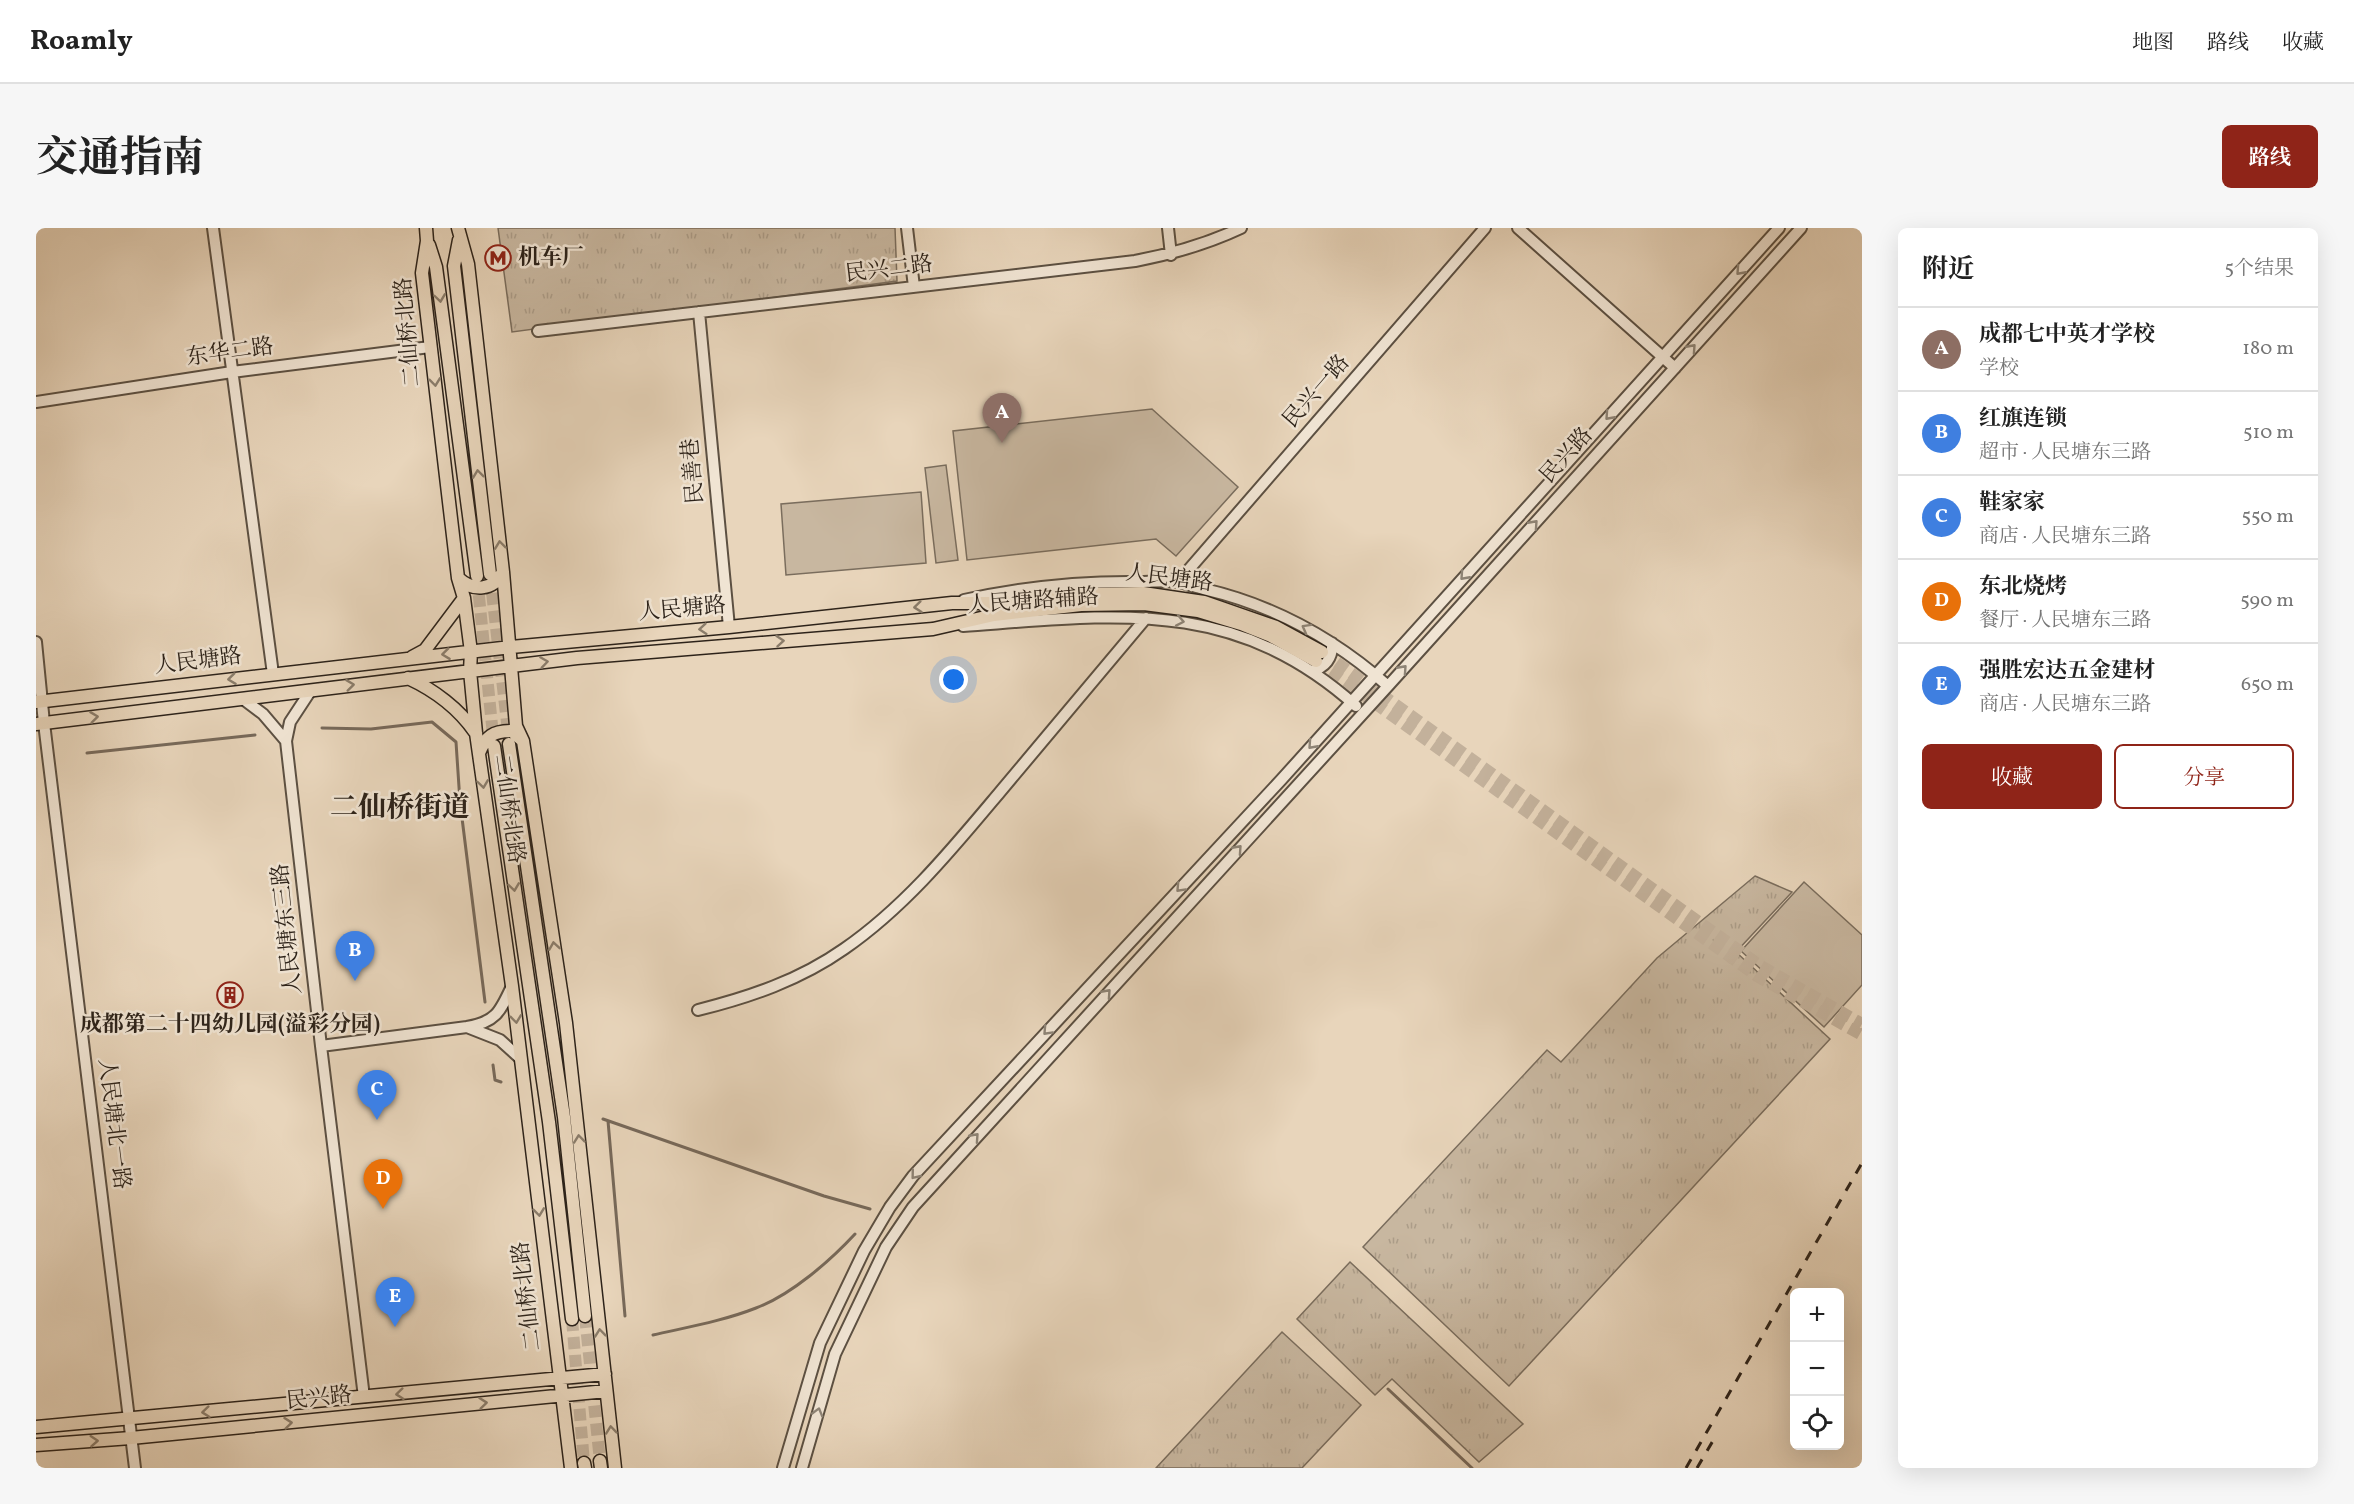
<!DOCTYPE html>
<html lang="zh">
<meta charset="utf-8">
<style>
:root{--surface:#fff;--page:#f6f6f6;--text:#222;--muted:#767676;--line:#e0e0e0;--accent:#8f2418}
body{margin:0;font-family:Vollkorn,"Noto Serif SC",serif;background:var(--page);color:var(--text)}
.controls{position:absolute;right:18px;bottom:18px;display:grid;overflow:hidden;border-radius:9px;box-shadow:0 6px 24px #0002}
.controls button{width:54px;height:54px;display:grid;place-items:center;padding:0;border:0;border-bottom:2px solid var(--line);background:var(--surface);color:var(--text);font:30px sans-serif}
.you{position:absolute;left:918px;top:452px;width:21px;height:21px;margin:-15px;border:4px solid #fff;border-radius:50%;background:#1a73e8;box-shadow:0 0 0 9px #1a73e833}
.badge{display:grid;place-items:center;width:39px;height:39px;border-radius:50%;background:var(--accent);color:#fff;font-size:20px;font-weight:700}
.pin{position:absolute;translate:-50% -50px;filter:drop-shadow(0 2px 3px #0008)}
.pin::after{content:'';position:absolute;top:32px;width:21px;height:18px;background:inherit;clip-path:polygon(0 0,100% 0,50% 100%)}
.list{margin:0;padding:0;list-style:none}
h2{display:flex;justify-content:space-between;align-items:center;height:78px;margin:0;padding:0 24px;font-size:26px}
h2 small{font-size:20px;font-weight:400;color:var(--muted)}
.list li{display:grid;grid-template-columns:39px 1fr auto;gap:18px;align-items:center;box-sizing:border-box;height:84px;padding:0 24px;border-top:2px solid var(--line)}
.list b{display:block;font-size:22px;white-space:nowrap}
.list p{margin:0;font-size:20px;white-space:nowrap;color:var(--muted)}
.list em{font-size:20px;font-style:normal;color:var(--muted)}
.actions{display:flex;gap:12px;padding:18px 24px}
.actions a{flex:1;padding:14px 0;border:2px solid var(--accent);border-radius:9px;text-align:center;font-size:21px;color:var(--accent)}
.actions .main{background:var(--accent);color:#fff}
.icon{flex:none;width:33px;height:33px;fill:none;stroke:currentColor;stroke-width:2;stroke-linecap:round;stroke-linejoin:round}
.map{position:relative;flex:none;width:1826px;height:1240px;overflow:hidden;border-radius:9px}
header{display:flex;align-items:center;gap:36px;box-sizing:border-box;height:84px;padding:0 30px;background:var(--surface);border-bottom:2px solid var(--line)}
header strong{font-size:28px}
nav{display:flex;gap:33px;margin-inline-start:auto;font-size:21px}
.intro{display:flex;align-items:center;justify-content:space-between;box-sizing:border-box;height:144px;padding:0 36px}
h1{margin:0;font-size:42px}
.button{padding:15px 27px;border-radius:9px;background:var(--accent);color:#fff;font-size:21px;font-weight:700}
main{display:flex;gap:36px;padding:0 36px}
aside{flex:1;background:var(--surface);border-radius:9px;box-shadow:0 6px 24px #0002}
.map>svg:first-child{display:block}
.grass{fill:url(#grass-tufts);stroke:#7a6d5d;stroke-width:1.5}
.garden{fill:#c8b7a0;stroke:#7a6d5d;stroke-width:1.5}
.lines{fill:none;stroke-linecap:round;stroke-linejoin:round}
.stream{stroke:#77695a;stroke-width:3}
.major-tunnel{stroke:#c3b19b;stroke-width:12;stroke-dasharray:12 6;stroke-linecap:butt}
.minor-casing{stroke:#5c5042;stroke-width:14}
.major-casing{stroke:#2d231a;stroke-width:15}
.minor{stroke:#f0e4d3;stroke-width:10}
.major{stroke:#e8d5bb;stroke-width:12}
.rail{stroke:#2d231a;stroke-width:3;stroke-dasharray:10 10;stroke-linecap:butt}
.oneway{stroke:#8e8476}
.oneway2{stroke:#8a7c6a}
.labels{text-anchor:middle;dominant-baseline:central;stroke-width:5;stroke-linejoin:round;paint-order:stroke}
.poi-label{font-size:22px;font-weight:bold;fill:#2d231a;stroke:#f0e4d3;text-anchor:start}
.street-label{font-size:22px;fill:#2d231a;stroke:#f0e4d3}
.district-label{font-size:28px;font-weight:bold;fill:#2d231a;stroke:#f0e4d3}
</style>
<header>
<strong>Roamly</strong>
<nav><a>地图</a><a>路线</a><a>收藏</a></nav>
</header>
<div class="intro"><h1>交通指南</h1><a class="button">路线</a></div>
<main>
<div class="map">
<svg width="1826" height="1240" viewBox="0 0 1826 1240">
<defs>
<pattern id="grass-tufts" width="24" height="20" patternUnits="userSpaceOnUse" patternTransform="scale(1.5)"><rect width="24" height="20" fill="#c8b7a0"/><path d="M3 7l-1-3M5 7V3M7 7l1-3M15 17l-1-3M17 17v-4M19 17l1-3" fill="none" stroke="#ac9d89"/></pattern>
</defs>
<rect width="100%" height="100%" fill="#e8d5bb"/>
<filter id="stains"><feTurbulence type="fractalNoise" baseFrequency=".00333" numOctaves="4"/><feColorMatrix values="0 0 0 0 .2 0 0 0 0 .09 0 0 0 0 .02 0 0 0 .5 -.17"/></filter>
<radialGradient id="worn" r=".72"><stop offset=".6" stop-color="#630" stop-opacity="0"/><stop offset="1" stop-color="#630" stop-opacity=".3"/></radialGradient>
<path class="grass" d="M462,0H859L861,53L476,104Z
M1719,648L1756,664L1700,724L1794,811L1473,1158L1327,1019L1511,822L1525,834L1621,730Z
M1314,1034L1487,1196L1443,1234L1356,1151L1339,1167L1261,1091Z
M1246,1104L1325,1177L1266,1240H1120Z"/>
<path class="garden" d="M1116,181L1202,259L1140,328L1120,311L931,332L917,203Z
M910,237L922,332L900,335L889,240Z
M885,264L890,335L750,347L745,276Z
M1768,654L1826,707V757L1788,799L1705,723Z"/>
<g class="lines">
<path class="stream" d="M286,500L335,501L396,494L420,514L424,574L449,774
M51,525L219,507
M457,837L459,852L465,854
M567,891L788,968L834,981
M572,893L589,1088
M617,1107C652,1099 687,1093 720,1080C755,1067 794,1033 819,1006
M1352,1161L1436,1240"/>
<path class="major-tunnel" d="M454,347L473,512
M441,349L458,517
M1286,424L1723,737L1826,796
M1280,433L1721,748L1826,807
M549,1088L564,1233
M536,1091L548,1235"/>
<g class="minor-casing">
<path id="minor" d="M177,0L237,446
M871,0L878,59
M1132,0L1135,27
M1482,0L1639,140
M663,84L693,399
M502,103L1099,33C1136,26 1171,16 1205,0
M0,174L196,144L394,119
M1142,354L1449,0
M928,372C987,359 1045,353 1105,354C1117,354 1130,352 1142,354C1150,355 1159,359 1168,361C1237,377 1299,411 1352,458
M927,398C1079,387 1197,368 1320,478
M0,414L8,495L99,1240
M1275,443C1289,440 1297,430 1296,415
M207,471L227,486L250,513L254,494L275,462
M250,513L285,818L328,1169
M476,758C464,784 460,794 431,799L464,812L485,831
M662,782C714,769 764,752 808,721C869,679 917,620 964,564C1013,506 1062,448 1110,390
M285,818L431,799
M747,1240L784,1115L828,1023L854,979L877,948L1245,552L1743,0
M766,1240L799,1126L850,1019L877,979L1352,458L1765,0"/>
</g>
<g class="major-casing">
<path id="major" d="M390,0L391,13L386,45L422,350L428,370L435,424L434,443L440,505L476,758L535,1240
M422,0L432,36L467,344L480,498L487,513L530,795L579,1240
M423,12L418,38L454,346
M393,17L400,39L441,348
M422,350C437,364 457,363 467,344
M376,429L389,422L428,370
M372,450C398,462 423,481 439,504
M0,474L475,419L693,399L916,375H964L1051,366L1107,365L1168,374L1240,399L1286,424
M0,496L541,430L897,401L958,387L1045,377L1108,376L1162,383L1205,396L1235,408L1280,433
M473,516L528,889L549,1088
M458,518L513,894L536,1091
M443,525C450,508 457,503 476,503L486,512
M0,1199L569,1146
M0,1217L95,1210L570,1163
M564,1233L565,1240
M548,1235L549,1240"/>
</g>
<use href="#minor" class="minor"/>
<use href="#major" class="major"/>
<path class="rail" d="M1650,1240L1826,935
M1661,1240L1678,1211"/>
</g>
<defs><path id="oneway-chevron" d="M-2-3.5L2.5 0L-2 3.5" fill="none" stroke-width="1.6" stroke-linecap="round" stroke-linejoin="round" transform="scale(1.5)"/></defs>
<g class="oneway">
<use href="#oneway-chevron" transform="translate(1704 43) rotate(132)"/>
<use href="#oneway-chevron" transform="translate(1656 120) rotate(-48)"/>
<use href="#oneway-chevron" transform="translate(1573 188) rotate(132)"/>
<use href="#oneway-chevron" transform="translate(1498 296) rotate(-48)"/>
<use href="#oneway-chevron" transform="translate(1428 348) rotate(132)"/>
<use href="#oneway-chevron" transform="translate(1144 393) rotate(11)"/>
<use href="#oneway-chevron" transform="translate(1270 400) rotate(-151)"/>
<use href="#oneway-chevron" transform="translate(1367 441) rotate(-48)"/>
<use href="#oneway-chevron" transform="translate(1276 517) rotate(132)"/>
<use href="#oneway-chevron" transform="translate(1202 621) rotate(-48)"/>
<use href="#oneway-chevron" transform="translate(1144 660) rotate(133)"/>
<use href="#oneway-chevron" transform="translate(1071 765) rotate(-48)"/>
<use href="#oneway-chevron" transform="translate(1011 803) rotate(133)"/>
<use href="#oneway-chevron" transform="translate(939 909) rotate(-48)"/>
<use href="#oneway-chevron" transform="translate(879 947) rotate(129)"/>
<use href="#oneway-chevron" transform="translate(782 1184) rotate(-74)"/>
</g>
<g class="oneway2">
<use href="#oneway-chevron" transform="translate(404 70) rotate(82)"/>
<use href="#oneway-chevron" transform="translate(399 154) rotate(83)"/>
<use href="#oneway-chevron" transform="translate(442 246) rotate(-97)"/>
<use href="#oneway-chevron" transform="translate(464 317) rotate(-97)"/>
<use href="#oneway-chevron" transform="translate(882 379) rotate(174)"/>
<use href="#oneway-chevron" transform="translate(667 401) rotate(175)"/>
<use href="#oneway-chevron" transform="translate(744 413) rotate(-5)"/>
<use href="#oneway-chevron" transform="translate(410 426) rotate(173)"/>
<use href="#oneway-chevron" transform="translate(508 434) rotate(-8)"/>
<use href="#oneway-chevron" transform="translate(196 451) rotate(173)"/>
<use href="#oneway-chevron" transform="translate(314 457) rotate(-7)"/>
<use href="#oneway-chevron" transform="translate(58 489) rotate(-7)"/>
<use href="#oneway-chevron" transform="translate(447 556) rotate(82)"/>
<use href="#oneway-chevron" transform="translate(478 659) rotate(82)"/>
<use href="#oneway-chevron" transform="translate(518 718) rotate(-99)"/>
<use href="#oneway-chevron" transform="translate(480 791) rotate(83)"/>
<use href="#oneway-chevron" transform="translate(543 911) rotate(-96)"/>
<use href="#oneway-chevron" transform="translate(503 984) rotate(83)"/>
<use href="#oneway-chevron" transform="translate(564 1105) rotate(-96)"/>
<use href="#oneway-chevron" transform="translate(364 1166) rotate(174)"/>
<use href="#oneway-chevron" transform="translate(447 1175) rotate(-6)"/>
<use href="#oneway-chevron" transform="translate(170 1184) rotate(174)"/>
<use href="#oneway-chevron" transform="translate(252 1195) rotate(-6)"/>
<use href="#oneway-chevron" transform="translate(575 1202) rotate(-96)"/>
<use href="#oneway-chevron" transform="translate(58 1213) rotate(-4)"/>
</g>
<defs>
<g id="metro-ring" transform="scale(1.35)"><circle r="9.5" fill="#f0e4d3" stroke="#8f2418" stroke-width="1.5"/><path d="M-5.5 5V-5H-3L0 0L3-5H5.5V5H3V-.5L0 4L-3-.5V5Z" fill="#8f2418"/></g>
<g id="building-ring" transform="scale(1.35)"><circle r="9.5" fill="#f0e4d3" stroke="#8f2418" stroke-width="1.5"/><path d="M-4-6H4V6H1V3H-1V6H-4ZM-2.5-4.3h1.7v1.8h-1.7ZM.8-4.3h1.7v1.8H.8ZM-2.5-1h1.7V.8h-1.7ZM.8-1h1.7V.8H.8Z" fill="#8f2418"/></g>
</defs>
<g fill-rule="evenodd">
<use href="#metro-ring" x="462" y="30"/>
<use href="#building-ring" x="194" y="767"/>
</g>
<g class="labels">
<g class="poi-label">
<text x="482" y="30">机车厂</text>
<text x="194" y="797" text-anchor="middle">成都第二十四幼儿园(溢彩分园)</text>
</g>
<g class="street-label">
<text transform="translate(853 42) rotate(-7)">民兴二路</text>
<text transform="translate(373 104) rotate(-95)">二仙桥北路</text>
<text transform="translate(194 125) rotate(-8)">东华二路</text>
<text transform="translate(1281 164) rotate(-49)">民兴一路</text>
<text transform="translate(1531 228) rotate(-48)">民兴路</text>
<text transform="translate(658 243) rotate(-95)">民善巷</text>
<text transform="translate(1133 351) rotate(7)">人民塘路</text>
<text transform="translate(997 374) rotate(-4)">人民塘路辅路</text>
<text transform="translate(646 382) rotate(-5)">人民塘路</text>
<text transform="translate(162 434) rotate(-7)">人民塘路</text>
<text transform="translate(472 581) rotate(82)">二仙桥北路</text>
<text transform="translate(252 701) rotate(-96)">人民塘东三路</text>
<text transform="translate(77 896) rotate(83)">人民塘北一路</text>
<text transform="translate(492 1068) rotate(-97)">二仙桥北路</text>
<text transform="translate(283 1171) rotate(-6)">民兴路</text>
</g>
<g class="district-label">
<text x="364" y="580">二仙桥街道</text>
</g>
</g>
<rect width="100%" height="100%" filter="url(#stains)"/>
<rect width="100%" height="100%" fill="url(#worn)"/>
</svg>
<div class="controls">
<button>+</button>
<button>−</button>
<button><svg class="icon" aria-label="locate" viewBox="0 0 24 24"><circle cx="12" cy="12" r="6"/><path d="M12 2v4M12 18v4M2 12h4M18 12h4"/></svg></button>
</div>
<div class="you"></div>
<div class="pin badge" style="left:966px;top:215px;background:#8d6e63">A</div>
<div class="pin badge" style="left:319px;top:753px;background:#3f7fe0">B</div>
<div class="pin badge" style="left:341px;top:892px;background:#3f7fe0">C</div>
<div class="pin badge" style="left:347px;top:981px;background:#e8710a">D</div>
<div class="pin badge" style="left:359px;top:1099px;background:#3f7fe0">E</div>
</div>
<aside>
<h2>附近<small>5个结果</small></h2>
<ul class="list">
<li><span class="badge" style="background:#8d6e63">A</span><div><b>成都七中英才学校</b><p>学校</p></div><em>180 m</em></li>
<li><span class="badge" style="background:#3f7fe0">B</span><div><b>红旗连锁</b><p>超市 · 人民塘东三路</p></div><em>510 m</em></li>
<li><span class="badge" style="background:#3f7fe0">C</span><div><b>鞋家家</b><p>商店 · 人民塘东三路</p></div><em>550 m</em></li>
<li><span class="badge" style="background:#e8710a">D</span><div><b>东北烧烤</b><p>餐厅 · 人民塘东三路</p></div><em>590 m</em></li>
<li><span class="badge" style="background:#3f7fe0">E</span><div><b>强胜宏达五金建材</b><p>商店 · 人民塘东三路</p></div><em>650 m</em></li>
</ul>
<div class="actions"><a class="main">收藏</a><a>分享</a></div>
</aside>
</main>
